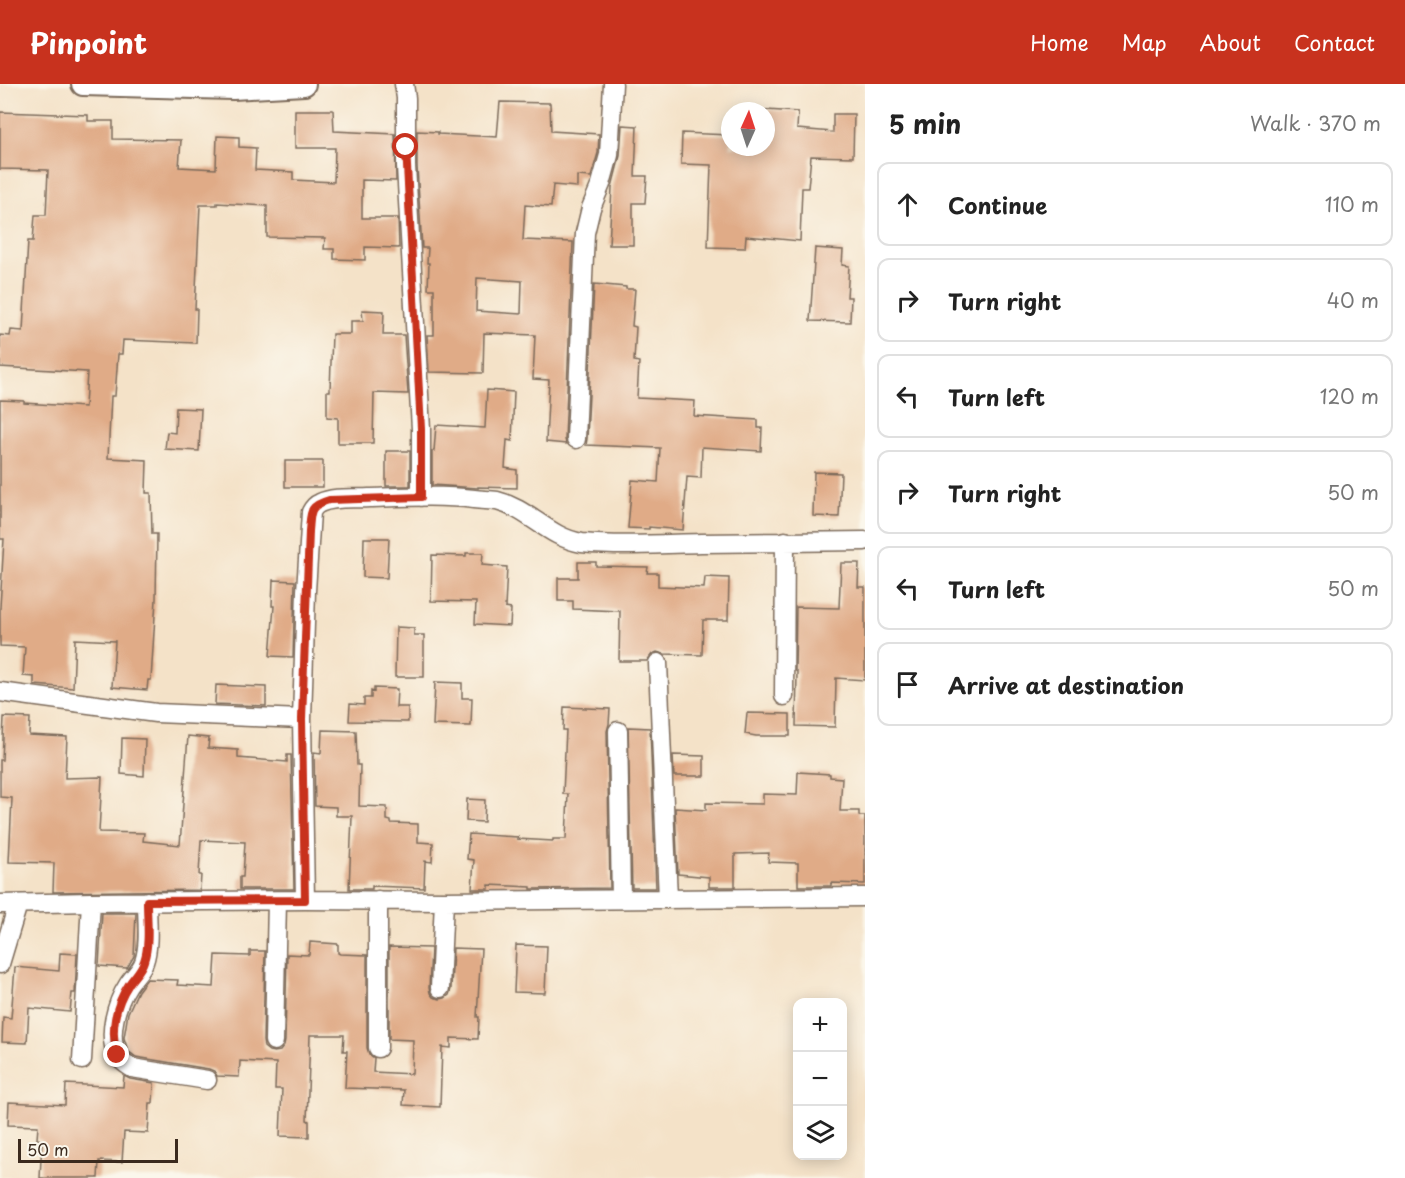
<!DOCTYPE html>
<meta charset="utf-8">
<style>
:root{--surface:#fff;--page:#f2f2f2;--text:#222;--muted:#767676;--line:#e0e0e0;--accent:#c8321e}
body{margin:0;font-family:"Playpen Sans",sans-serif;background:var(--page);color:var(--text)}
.controls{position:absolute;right:18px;bottom:18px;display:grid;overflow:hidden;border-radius:12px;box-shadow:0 3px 15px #0003}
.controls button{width:54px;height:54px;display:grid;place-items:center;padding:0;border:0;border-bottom:2px solid var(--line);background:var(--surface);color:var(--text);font:30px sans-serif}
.compass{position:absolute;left:721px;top:18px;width:54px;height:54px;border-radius:50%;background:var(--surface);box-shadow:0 3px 15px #0003;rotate:3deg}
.scale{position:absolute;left:18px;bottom:15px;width:160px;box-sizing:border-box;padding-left:6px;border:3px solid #3b2a1e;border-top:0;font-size:16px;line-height:21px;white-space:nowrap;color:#3b2a1e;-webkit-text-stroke:4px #fbf7ec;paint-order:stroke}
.stop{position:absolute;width:18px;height:18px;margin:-14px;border:4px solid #c8321e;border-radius:50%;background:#fff}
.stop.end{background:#c8321e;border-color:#fff;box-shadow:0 2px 6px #0008}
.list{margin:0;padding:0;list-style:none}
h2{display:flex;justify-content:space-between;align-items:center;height:78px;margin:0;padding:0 24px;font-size:26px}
h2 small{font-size:20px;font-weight:400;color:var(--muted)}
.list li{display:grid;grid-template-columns:39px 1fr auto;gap:18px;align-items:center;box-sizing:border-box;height:84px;margin:0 12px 12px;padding:0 12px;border:2px solid var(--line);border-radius:12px}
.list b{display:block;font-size:22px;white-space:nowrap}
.list em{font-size:20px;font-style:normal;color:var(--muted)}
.icon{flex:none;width:33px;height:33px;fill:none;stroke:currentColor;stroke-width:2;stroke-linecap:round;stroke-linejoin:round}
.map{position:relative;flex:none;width:865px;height:1094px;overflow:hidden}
header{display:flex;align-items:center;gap:36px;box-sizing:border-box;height:84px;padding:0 30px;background:var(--accent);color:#fff}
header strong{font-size:28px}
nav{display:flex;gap:33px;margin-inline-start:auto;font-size:21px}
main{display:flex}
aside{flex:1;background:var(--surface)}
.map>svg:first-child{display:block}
.building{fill:#e0ab87;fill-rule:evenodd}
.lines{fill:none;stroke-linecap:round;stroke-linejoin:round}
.minor-casing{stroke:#7c6a5a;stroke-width:21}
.tertiary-casing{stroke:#7c6a5a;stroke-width:26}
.minor{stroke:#fff;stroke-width:18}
.tertiary{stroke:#fff;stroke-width:22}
.route{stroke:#c8321e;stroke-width:8}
</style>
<header>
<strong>Pinpoint</strong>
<nav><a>Home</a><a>Map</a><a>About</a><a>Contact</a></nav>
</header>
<main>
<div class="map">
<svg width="865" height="1094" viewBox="0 0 865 1094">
<rect width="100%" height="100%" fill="#fbf7ec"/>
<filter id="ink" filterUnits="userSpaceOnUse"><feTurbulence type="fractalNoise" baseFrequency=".0167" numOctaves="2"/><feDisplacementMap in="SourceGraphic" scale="12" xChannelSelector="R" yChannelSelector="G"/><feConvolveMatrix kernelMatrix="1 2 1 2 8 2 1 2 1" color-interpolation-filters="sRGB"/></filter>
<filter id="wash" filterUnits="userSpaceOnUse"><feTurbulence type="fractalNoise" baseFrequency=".008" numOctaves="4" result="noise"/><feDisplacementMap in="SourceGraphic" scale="24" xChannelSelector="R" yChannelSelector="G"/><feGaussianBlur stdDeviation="1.35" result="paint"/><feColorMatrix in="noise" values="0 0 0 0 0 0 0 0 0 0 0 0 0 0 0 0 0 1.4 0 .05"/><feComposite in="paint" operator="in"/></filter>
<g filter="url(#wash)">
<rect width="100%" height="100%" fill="#f4e2c8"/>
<g id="blocks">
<path class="building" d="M500,18L550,19L551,47L599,50L598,69L591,93L577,92V103L553,101L551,123L525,121L523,156L573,158L565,355L566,360L546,358L549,296L533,295L535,251L484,249L483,289L429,288L427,251H434V205H428L429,179H427L428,164H422L417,82V47L438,48V50L497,53ZM477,194L522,197L521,230L476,227Z
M295,26H333L334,47L395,50L396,97L362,96V134H398L399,164L365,163V176L334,175V165H324L325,154L267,153V122L217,119V121H200L195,225H197L196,259L123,256L122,270H118L115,312H111L108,374L147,376L146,409H151L152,450H157L156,515L151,596H148L147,606L112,603L115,557L75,555L73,604L34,601V593L23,592L25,563L0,562V523L4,455H0V316L24,317V319L85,323L87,288L0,283V251L10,252L11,246L23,247L28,157H33L35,131H46L48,86L0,85V28L88,31V37H113V55L181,56L179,83L216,85L217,52L239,53V63L256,64L255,86L293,88V96L334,98L335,64H295Z
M766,26L798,28L797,45L833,48V30H854L853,73L811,72L808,104H802L800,157L746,152L745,164L708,163L711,81L681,80L682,49L730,51V63H766Z
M622,41L637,42L635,92H647L645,119H633V161H609L612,103L620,72Z
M815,164L843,166L842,181L849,182L847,213H851L850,238L810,237Z
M594,200L626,203V205H635L632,242L636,243L634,277L639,278L637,314L695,317L694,332L758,336V344H762L761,367L702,363L701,394L687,393L683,446L649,443V445L628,444L632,396L658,398L660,364L586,361L587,355Z
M362,226L384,227L383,251H404L408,310L374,309L373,359H338V334L327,333V307H330L332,250H351V237H363Z
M487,306L514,308L512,357L507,356L505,384L517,386V404L478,403V404L432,401V367H434L436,341L485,344Z
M176,324L201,325L199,367L165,365L167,348L175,349Z
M386,367H410V402H386Z
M285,377H323V403H285Z
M814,388L841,389L839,433L813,432Z
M364,454H389L387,494L363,493Z
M466,469H483L482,481L507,483L505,524L511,525L510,542L475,540L476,518L431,517L432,471L466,472Z
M578,478H596V482L648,483L647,489H658V502L704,504L705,493L729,494L728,536H703L702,571L664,570L657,568L652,570L647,577H619L620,527L573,525V517H558V494H578Z
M841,479H859L858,503H865V596L836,594L835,643L796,642L797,587H795L796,523L839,524Z
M273,496L295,497L293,573L270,572L274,522H272Z
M396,543L414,544V551H424V593H395Z
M435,598L462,599V614H472L471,642L433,641Z
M216,601L266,603V622L215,620Z
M374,604L397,605L396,623H408V638L349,637L350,620L364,621V614H371V607L374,608Z
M564,623L610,625L609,640L607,647L610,804L531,805V803L489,801V805H472L474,776L467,775L469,750L518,753L517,755L553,757V755H566L568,710H563L566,646H563Z
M747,629L790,630V652H756L745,650Z
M4,633L30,634L29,651L67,653L65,694L102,693L99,748L144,749L143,757L180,761L188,652L209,654L208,664L238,666V674L287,678V671H291L294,805H240V793H243L245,758L201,756L199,791H201L200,806L53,808L54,779L9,778L12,714L0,713V676H2Z
M628,643L650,644L656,804H632Z
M322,646L356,647L357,681H360L359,722L387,723V736L391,737V739L418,740V758L433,759L432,778L425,777L424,804L372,802V805H349L352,732H336V723L315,722L314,668L321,669Z
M122,654L145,655L144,692L121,690Z
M673,671L704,672V692H674Z
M798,688L830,690V693L842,694L840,727H859V732H865V800L831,799V802H798V779L768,778L769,769L735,770V803H709V793L678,790L675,724L706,726V719L763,720V710L797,711Z
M467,715L485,716L484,738L466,737Z
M102,829H136L134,872L127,884L99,882Z
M310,858L338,860V869L340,870L367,871V964L369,970L374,974L373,988L412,990L413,956L389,955V863L431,864L429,904L430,909L433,913L440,915L445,914L449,911L451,905L453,864L481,865L477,933H479L478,955L451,954V964L442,963L440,1023L403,1021L404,1006L345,1004L347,967H343L344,951H310L307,1036L309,1037V1053L280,1052L282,1005H275L276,979L240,977L239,993L217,992L214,987L209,985L136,973L128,967L124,954L128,929L138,907L147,895L178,896L177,901L214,903L216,871L250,872V867H265L263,957L264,963L269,967L274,968L280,967L284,962L285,957L287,870L309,871Z
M516,861L547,862L545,909L514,908Z
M60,869L77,870L75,909H72L70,928L29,924L27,959L2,958L3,933L11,934L15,883L59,887Z
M124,992L130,995L154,999L153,1019H150L148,1049L124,1048L122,1078L99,1077L98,1094H40L42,1056L37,1055L38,1042L8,1041L9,1018L65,1021L66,1000L123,1003Z"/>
</g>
</g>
<g filter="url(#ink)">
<use href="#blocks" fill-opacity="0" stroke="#7c6a5a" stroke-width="1.5"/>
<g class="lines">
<g class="minor-casing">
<path id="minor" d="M404,0L406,14V82L421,345V413
M576,355L585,149L591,124L601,100L609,71L613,0
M658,579L668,815
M0,608L156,629L302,635
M784,612L785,457
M618,647L621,815
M305,816L302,635L306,507L311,428C313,424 315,421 320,419C334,412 354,415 369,414C404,413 439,411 474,415C482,416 490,416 497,417C529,425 549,454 582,459C621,463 662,460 701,459C756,458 810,458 865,457
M147,817C147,836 150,861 144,878C141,887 133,893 128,901C117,918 106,952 118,972C121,977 126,980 132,984L207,996
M0,820L91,818L305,816L444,817L865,813
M0,880L18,820
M440,904L444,817
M274,957L277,817
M378,964V816
M82,976L91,818"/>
</g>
<g class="tertiary-casing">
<path id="tertiary" d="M83,0L233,4L304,0"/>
</g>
<use href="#minor" class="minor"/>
<use href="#tertiary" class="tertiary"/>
</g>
</g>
<g class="lines" filter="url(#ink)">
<path class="route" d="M117,971C110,947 115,921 129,900C134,892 141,887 144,877C150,860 147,836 147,817L305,816L302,635L309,447C311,428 308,422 329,416L421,413V345L406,63"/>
</g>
</svg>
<div class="controls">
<button>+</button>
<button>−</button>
<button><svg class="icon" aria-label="layers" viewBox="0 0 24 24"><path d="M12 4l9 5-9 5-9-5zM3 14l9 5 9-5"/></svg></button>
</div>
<svg class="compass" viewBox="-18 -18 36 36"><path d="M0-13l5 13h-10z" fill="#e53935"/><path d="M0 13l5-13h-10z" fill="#767676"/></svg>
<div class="scale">50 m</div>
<div class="stop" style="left:406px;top:63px"></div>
<div class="stop end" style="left:117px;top:971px"></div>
</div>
<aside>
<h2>5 min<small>Walk · 370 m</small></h2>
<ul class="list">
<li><svg class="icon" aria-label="ahead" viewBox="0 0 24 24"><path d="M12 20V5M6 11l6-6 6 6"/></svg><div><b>Continue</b></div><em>110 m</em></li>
<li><svg class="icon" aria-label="right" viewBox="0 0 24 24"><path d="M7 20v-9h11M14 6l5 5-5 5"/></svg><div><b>Turn right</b></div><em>40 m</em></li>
<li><svg class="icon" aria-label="left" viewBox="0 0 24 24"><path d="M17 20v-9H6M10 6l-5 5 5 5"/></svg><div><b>Turn left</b></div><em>120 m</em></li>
<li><svg class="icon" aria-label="right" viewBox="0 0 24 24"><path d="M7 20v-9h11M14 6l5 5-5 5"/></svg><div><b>Turn right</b></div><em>50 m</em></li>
<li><svg class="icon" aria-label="left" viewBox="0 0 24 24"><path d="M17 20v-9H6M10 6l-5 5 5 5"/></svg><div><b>Turn left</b></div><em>50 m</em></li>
<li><svg class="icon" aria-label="arrive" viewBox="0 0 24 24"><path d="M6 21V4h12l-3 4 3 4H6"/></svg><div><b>Arrive at destination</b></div></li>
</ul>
</aside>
</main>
